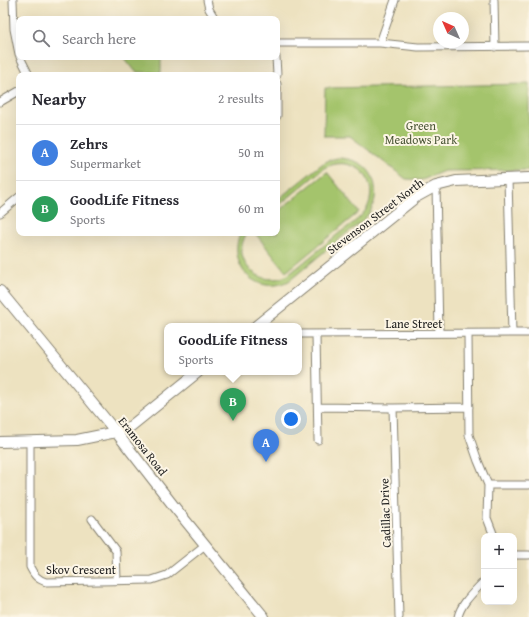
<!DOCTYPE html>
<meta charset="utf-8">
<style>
:root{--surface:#fff;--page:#f7f7f7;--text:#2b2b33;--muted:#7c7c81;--line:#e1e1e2;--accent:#1a73e8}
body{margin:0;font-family:"Gentium Book Plus",serif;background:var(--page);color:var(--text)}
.controls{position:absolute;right:12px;bottom:12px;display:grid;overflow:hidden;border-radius:8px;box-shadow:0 4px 16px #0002}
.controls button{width:36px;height:36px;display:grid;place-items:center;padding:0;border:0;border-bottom:1px solid var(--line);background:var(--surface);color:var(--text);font:20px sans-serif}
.compass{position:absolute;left:433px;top:12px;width:36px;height:36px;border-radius:50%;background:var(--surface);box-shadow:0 4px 16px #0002;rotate:315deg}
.you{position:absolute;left:291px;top:419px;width:14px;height:14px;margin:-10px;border:3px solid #fff;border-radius:50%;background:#1a73e8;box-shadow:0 0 0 6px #1a73e833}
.badge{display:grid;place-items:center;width:26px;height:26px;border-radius:50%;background:var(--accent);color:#fff;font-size:13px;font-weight:700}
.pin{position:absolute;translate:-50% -33px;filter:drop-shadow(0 1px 2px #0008)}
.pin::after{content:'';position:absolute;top:21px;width:14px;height:12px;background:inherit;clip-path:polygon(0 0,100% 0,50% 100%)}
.popup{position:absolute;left:164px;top:323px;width:138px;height:52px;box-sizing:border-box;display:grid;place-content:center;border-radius:8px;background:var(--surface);filter:drop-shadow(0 1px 3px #0005);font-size:13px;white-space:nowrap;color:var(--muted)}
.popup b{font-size:15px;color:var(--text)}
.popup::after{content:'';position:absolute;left:50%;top:100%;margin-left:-8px;border:8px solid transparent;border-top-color:var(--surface)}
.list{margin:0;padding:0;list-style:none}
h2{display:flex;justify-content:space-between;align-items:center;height:52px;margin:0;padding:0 16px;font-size:17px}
h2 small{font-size:13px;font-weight:400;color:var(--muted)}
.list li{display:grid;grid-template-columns:26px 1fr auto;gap:12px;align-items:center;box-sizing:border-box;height:56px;padding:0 16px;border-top:1px solid var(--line)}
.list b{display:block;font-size:15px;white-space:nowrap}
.list p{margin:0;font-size:13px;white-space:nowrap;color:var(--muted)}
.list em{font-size:13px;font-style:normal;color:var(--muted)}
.icon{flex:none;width:22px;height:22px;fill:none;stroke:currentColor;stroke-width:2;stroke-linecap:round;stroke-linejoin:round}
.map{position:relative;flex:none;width:529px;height:617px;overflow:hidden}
.search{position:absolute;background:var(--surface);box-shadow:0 4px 16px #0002;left:16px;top:16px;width:264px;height:44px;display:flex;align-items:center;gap:10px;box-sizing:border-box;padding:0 14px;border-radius:8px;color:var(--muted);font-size:15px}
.panel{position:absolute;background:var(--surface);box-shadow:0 4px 16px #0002;left:16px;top:72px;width:264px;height:164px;border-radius:8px}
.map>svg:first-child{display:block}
.green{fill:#a4c46c;stroke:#607044}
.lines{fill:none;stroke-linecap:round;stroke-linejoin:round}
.street-casing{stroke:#847f6e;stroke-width:9}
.secondary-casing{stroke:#847f6e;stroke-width:12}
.street{stroke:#fff;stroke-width:7}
.secondary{stroke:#fff;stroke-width:10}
.labels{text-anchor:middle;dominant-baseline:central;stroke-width:4;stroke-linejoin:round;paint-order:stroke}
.park-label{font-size:12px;fill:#4c5738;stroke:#fcf5e5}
.street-label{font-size:12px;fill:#1c1c1c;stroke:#fcf5e5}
</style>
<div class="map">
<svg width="529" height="617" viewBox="0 0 529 617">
<rect width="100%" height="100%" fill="#fcf5e5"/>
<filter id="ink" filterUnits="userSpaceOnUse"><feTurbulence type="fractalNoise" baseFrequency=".025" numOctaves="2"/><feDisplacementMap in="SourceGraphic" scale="8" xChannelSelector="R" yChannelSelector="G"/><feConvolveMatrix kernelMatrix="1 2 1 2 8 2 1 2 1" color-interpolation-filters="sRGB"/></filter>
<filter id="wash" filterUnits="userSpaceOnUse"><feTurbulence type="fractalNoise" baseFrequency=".012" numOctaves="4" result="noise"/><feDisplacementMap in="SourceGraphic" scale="16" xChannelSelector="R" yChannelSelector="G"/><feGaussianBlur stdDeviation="0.9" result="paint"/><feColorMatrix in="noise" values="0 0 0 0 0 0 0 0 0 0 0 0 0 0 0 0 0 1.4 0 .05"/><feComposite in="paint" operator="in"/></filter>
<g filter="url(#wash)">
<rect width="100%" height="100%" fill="#ede2c0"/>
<path class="green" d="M124,57H161V73L136,72Z
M529,84V170L444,171L422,180L406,179L350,136H324L325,88Z
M337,158C350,158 364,162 371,174C377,185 377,199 371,210C365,221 352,229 342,237C324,252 307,266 289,281C256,297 227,266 240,233H247C229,260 260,290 288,275C304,262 321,248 338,234C347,227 361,219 367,208C374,195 371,178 359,169C347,162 336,162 324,168L277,207V200L322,164L329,160Z
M327,172L359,212L286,272L255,233H277V212Z"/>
</g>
<g filter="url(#ink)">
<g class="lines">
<g class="street-casing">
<path id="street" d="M13,0L14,29L19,54
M207,0L209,9L215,19
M494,0L495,47
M277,43H380L418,47L529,46
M380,43L395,0
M20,57L29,75
M276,57L277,75
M277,84V116
M0,102L19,91
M508,179L512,333
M436,186L439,333
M0,213L19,197
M299,334L529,333
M468,334L469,435L478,461L488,485L487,518L494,536
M316,335L318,440
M318,407L393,408L469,407
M393,408L399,617
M30,442V567C34,575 37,579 46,582L152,580L167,575L205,545
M488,485H529
M92,519L116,551L117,580
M514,555H529
M458,617C461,603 475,591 484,581"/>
</g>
<g class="secondary-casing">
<path id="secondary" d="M0,291L116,432L176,509L264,617
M256,326L416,197L436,186L456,181L529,178
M0,442L77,440L116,432L131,426L198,372"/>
</g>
<use href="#street" class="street"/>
<use href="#secondary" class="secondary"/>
</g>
</g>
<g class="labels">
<g class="park-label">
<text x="421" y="125">Green<tspan x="421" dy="14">Meadows Park</tspan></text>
</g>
<g class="street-label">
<text transform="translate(375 216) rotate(-37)">Stevenson Street North</text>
<text x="414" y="323">Lane Street</text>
<text transform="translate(143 446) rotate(52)">Eramosa Road</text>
<text transform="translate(385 513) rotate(-92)">Cadillac Drive</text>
<text x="81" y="569">Skov Crescent</text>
</g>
</g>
</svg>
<div class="controls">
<button>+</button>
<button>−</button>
</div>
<svg class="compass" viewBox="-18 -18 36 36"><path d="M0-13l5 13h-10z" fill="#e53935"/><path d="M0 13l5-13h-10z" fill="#7c7c81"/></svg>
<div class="you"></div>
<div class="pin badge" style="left:266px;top:462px;background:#3f7fe0">A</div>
<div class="pin badge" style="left:233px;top:421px;background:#2e9e5b">B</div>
<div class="popup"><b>GoodLife Fitness</b>Sports</div>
<div class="search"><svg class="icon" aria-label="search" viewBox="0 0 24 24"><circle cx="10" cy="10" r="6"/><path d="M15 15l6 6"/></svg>Search here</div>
<section class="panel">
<h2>Nearby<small>2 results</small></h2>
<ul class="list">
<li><span class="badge" style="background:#3f7fe0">A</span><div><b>Zehrs</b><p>Supermarket</p></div><em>50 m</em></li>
<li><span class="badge" style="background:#2e9e5b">B</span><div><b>GoodLife Fitness</b><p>Sports</p></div><em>60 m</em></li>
</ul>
</section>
</div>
